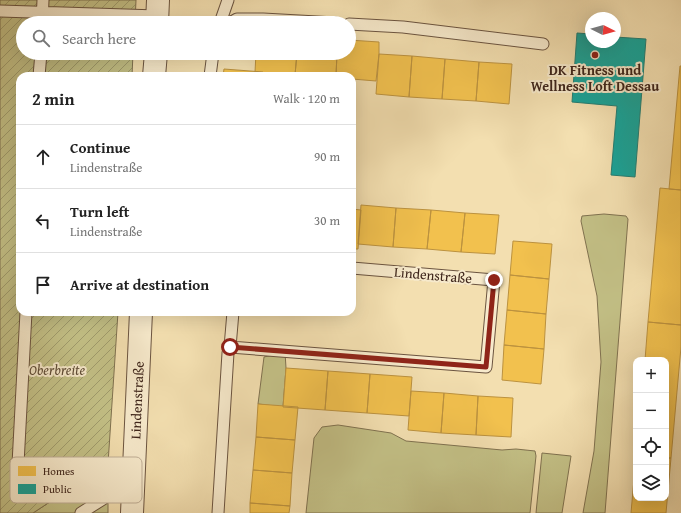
<!DOCTYPE html>
<meta charset="utf-8">
<style>
:root{--surface:#fff;--page:#f6f6f6;--text:#222;--muted:#767676;--line:#e0e0e0}
body{margin:0;font-family:"Gentium Book Plus",serif;background:var(--page);color:var(--text)}
.controls{position:absolute;right:12px;bottom:12px;display:grid;overflow:hidden;border-radius:8px;box-shadow:0 4px 16px #0002}
.controls button{width:36px;height:36px;display:grid;place-items:center;padding:0;border:0;border-bottom:1px solid var(--line);background:var(--surface);color:var(--text);font:20px sans-serif}
.compass{position:absolute;left:585px;top:12px;width:36px;height:36px;border-radius:50%;background:var(--surface);box-shadow:0 4px 16px #0002;rotate:95deg}
.stop{position:absolute;width:12px;height:12px;margin:-9px;border:3px solid #8f2418;border-radius:50%;background:#fff}
.stop.end{background:#8f2418;border-color:#fff;box-shadow:0 1px 4px #0008}
.list{margin:0;padding:0;list-style:none}
h2{display:flex;justify-content:space-between;align-items:center;height:52px;margin:0;padding:0 16px;font-size:17px}
h2 small{font-size:13px;font-weight:400;color:var(--muted)}
.list li{display:grid;grid-template-columns:26px 1fr auto;gap:12px;align-items:center;box-sizing:border-box;height:64px;padding:0 16px;border-top:1px solid var(--line)}
.list b{display:block;font-size:15px;white-space:nowrap}
.list p{margin:0;font-size:13px;white-space:nowrap;color:var(--muted)}
.list em{font-size:13px;font-style:normal;color:var(--muted)}
.icon{flex:none;width:22px;height:22px;fill:none;stroke:currentColor;stroke-width:2;stroke-linecap:round;stroke-linejoin:round}
.map{position:relative;flex:none;width:681px;height:513px;overflow:hidden}
.search{position:absolute;background:var(--surface);box-shadow:0 4px 16px #0002;left:16px;top:16px;width:340px;height:44px;display:flex;align-items:center;gap:10px;box-sizing:border-box;padding:0 14px;border-radius:22px;color:var(--muted);font-size:15px}
.panel{position:absolute;background:var(--surface);box-shadow:0 4px 16px #0002;left:16px;top:72px;width:340px;height:244px;border-radius:12px}
.map>svg:first-child{display:block}
.green{fill:#c3c086;stroke:#807250}
.garden{fill:url(#garden-furrows);stroke:#807250}
.homes{fill:#f2c14e;stroke:#bc923f}
.public{fill:#17a398;stroke:#237d72}
.lines{fill:none;stroke-linecap:round;stroke-linejoin:round}
.lane-casing{stroke:#6b5440;stroke-width:13}
.street-casing{stroke:#6b5440;stroke-width:24}
.lane{stroke:#f7eacc;stroke-width:11}
.street{stroke:#f7eacc;stroke-width:22}
.route{stroke:#8f2418;stroke-width:5}
.poi-dot{fill:#8f2418;stroke:#f7eacc;stroke-width:1.5}
.labels{text-anchor:middle;dominant-baseline:central;stroke-width:4;stroke-linejoin:round;paint-order:stroke}
.poi-label{font-size:14px;font-weight:bold;fill:#3e251b;stroke:#f7eacc}
.street-label{font-size:14px;fill:#3e251b;stroke:#f7eacc}
.park-label{font-size:14px;font-style:italic;fill:#5f4c36;stroke:#f7eacc}
.key{fill:#f7eacc;stroke:#c0af97;stroke-width:1}
.key-label{font-size:11px;fill:#3e251b}
</style>
<div class="map">
<svg width="681" height="513" viewBox="0 0 681 513">
<defs>
<pattern id="garden-furrows" width="10" height="10" patternUnits="userSpaceOnUse"><rect width="10" height="10" fill="#c3c086"/><path d="M-1 1l2-2M0 10L10 0M9 11l2-2" fill="none" stroke="#a09c6d"/></pattern>
</defs>
<rect width="100%" height="100%" fill="#f3dfb0"/>
<filter id="stains"><feTurbulence type="fractalNoise" baseFrequency=".005" numOctaves="4"/><feColorMatrix values="0 0 0 0 .2 0 0 0 0 .09 0 0 0 0 .02 0 0 0 .5 -.17"/></filter>
<radialGradient id="worn" r=".72"><stop offset=".6" stop-color="#630" stop-opacity="0"/><stop offset="1" stop-color="#630" stop-opacity=".3"/></radialGradient>
<path class="green" d="M604,214L626,216L628,219L605,513H583L594,451L601,362L597,296L581,221L582,216Z
M285,352L286,368L283,407L258,404L264,357Z
M338,425L391,433L406,441L502,450L516,449L535,451L536,456L530,513H306L314,438L322,427Z
M542,453L571,456L562,513H536Z
M108,464V513H33Z"/>
<path class="garden" d="M0,0H136L135,23H23V53H133L132,76H20V312H118L108,464L33,513H0Z"/>
<path class="homes" d="M349,40L379,42V54L376,81L352,79V76H336L337,53H349Z
M256,53H297L295,75L255,72Z
M297,53H337L336,76L295,75Z
M379,54L412,56L409,97L376,94Z
M412,56L445,59L442,99L409,97Z
M445,59L479,62L476,101L442,99Z
M479,62L512,64L509,104L476,101Z
M680,66H681V190L669,189Z
M224,69L263,72V76H223Z
M660,188L681,190V325L648,322Z
M361,205L396,208L393,247L358,244Z
M396,208L431,210L427,249L393,247Z
M352,209L361,210L358,249H352Z
M431,210L465,213L461,252L427,249Z
M465,213L499,215L495,254L461,252Z
M513,241L552,244L549,279L510,275Z
M510,275L549,279L546,314L507,310Z
M507,310L546,314L544,349L504,345Z
M648,322L681,325V347L671,458H666V360H645Z
M504,345L544,349L541,384L502,380Z
M286,368L328,371L325,410L283,407Z
M328,371L370,374L367,413L325,410Z
M370,374L412,377L409,416L367,413Z
M411,391L444,393L441,433L408,430Z
M444,393L478,396L476,435L441,433Z
M478,396L513,398L511,437L476,435Z
M258,404L298,407L295,440L256,437Z
M256,437L295,440L292,473L253,470Z
M636,456V498H666V458H671L666,513H631Z
M253,470L292,473L290,506L250,503Z
M250,503L290,506L289,513H250Z"/>
<path class="public" d="M577,33L591,34V42H615V37L646,39L635,177L611,175L617,106L572,102Z"/>
<g class="lines">
<g class="lane-casing">
<path id="lane" d="M0,11L157,16
M42,23L43,0
M220,23L228,0
M230,23L237,19H263L335,23
M349,24L403,27L543,44
M39,76L41,53
M210,76L213,53
M233,312L230,347L486,367L494,280L352,268
M17,483L26,312
M81,513L103,499
M218,513L228,353L230,347"/>
</g>
<g class="street-casing">
<g id="street">
<path d="M157,23L158,0"/>
<path d="M154,76L156,53"/>
<path id="s1" d="M132,513L141,312"/>
</g>
</g>
<use href="#lane" class="lane"/>
<use href="#street" class="street"/>
</g>
<g class="lines">
<path class="route" d="M230,347L486,367L494,280"/>
</g>
<circle class="poi-dot" cx="595" cy="55" r="4"/>
<g class="labels">
<g class="poi-label">
<text x="595" y="70">DK Fitness und<tspan x="595" dy="16">Wellness Loft Dessau</tspan></text>
</g>
<g class="street-label">
<text transform="translate(433 275) rotate(5)">Lindenstraße</text>
<text stroke="none"><textPath href="#s1" startOffset="113">Lindenstraße</textPath></text>
</g>
<g class="park-label">
<text x="57" y="370">Oberbreite</text>
</g>
</g>
<rect x="10" y="457" width="132" height="46" rx="6" class="key"/>
<rect x="18" y="466" width="18" height="10" fill="#f2c14e"/>
<rect x="18" y="484" width="18" height="10" fill="#17a398"/>
<g class="key-label">
<text x="43" y="475">Homes</text>
<text x="43" y="493">Public</text>
</g>
<rect width="100%" height="100%" filter="url(#stains)"/>
<rect width="100%" height="100%" fill="url(#worn)"/>
</svg>
<div class="controls">
<button>+</button>
<button>−</button>
<button><svg class="icon" aria-label="locate" viewBox="0 0 24 24"><circle cx="12" cy="12" r="6"/><path d="M12 2v4M12 18v4M2 12h4M18 12h4"/></svg></button>
<button><svg class="icon" aria-label="layers" viewBox="0 0 24 24"><path d="M12 4l9 5-9 5-9-5zM3 14l9 5 9-5"/></svg></button>
</div>
<svg class="compass" viewBox="-18 -18 36 36"><path d="M0-13l5 13h-10z" fill="#e53935"/><path d="M0 13l5-13h-10z" fill="#767676"/></svg>
<div class="stop" style="left:230px;top:347px"></div>
<div class="stop end" style="left:494px;top:280px"></div>
<div class="search"><svg class="icon" aria-label="search" viewBox="0 0 24 24"><circle cx="10" cy="10" r="6"/><path d="M15 15l6 6"/></svg>Search here</div>
<section class="panel">
<h2>2 min<small>Walk · 120 m</small></h2>
<ul class="list">
<li><svg class="icon" aria-label="ahead" viewBox="0 0 24 24"><path d="M12 20V5M6 11l6-6 6 6"/></svg><div><b>Continue</b><p>Lindenstraße</p></div><em>90 m</em></li>
<li><svg class="icon" aria-label="left" viewBox="0 0 24 24"><path d="M17 20v-9H6M10 6l-5 5 5 5"/></svg><div><b>Turn left</b><p>Lindenstraße</p></div><em>30 m</em></li>
<li><svg class="icon" aria-label="arrive" viewBox="0 0 24 24"><path d="M6 21V4h12l-3 4 3 4H6"/></svg><div><b>Arrive at destination</b></div></li>
</ul>
</section>
</div>
